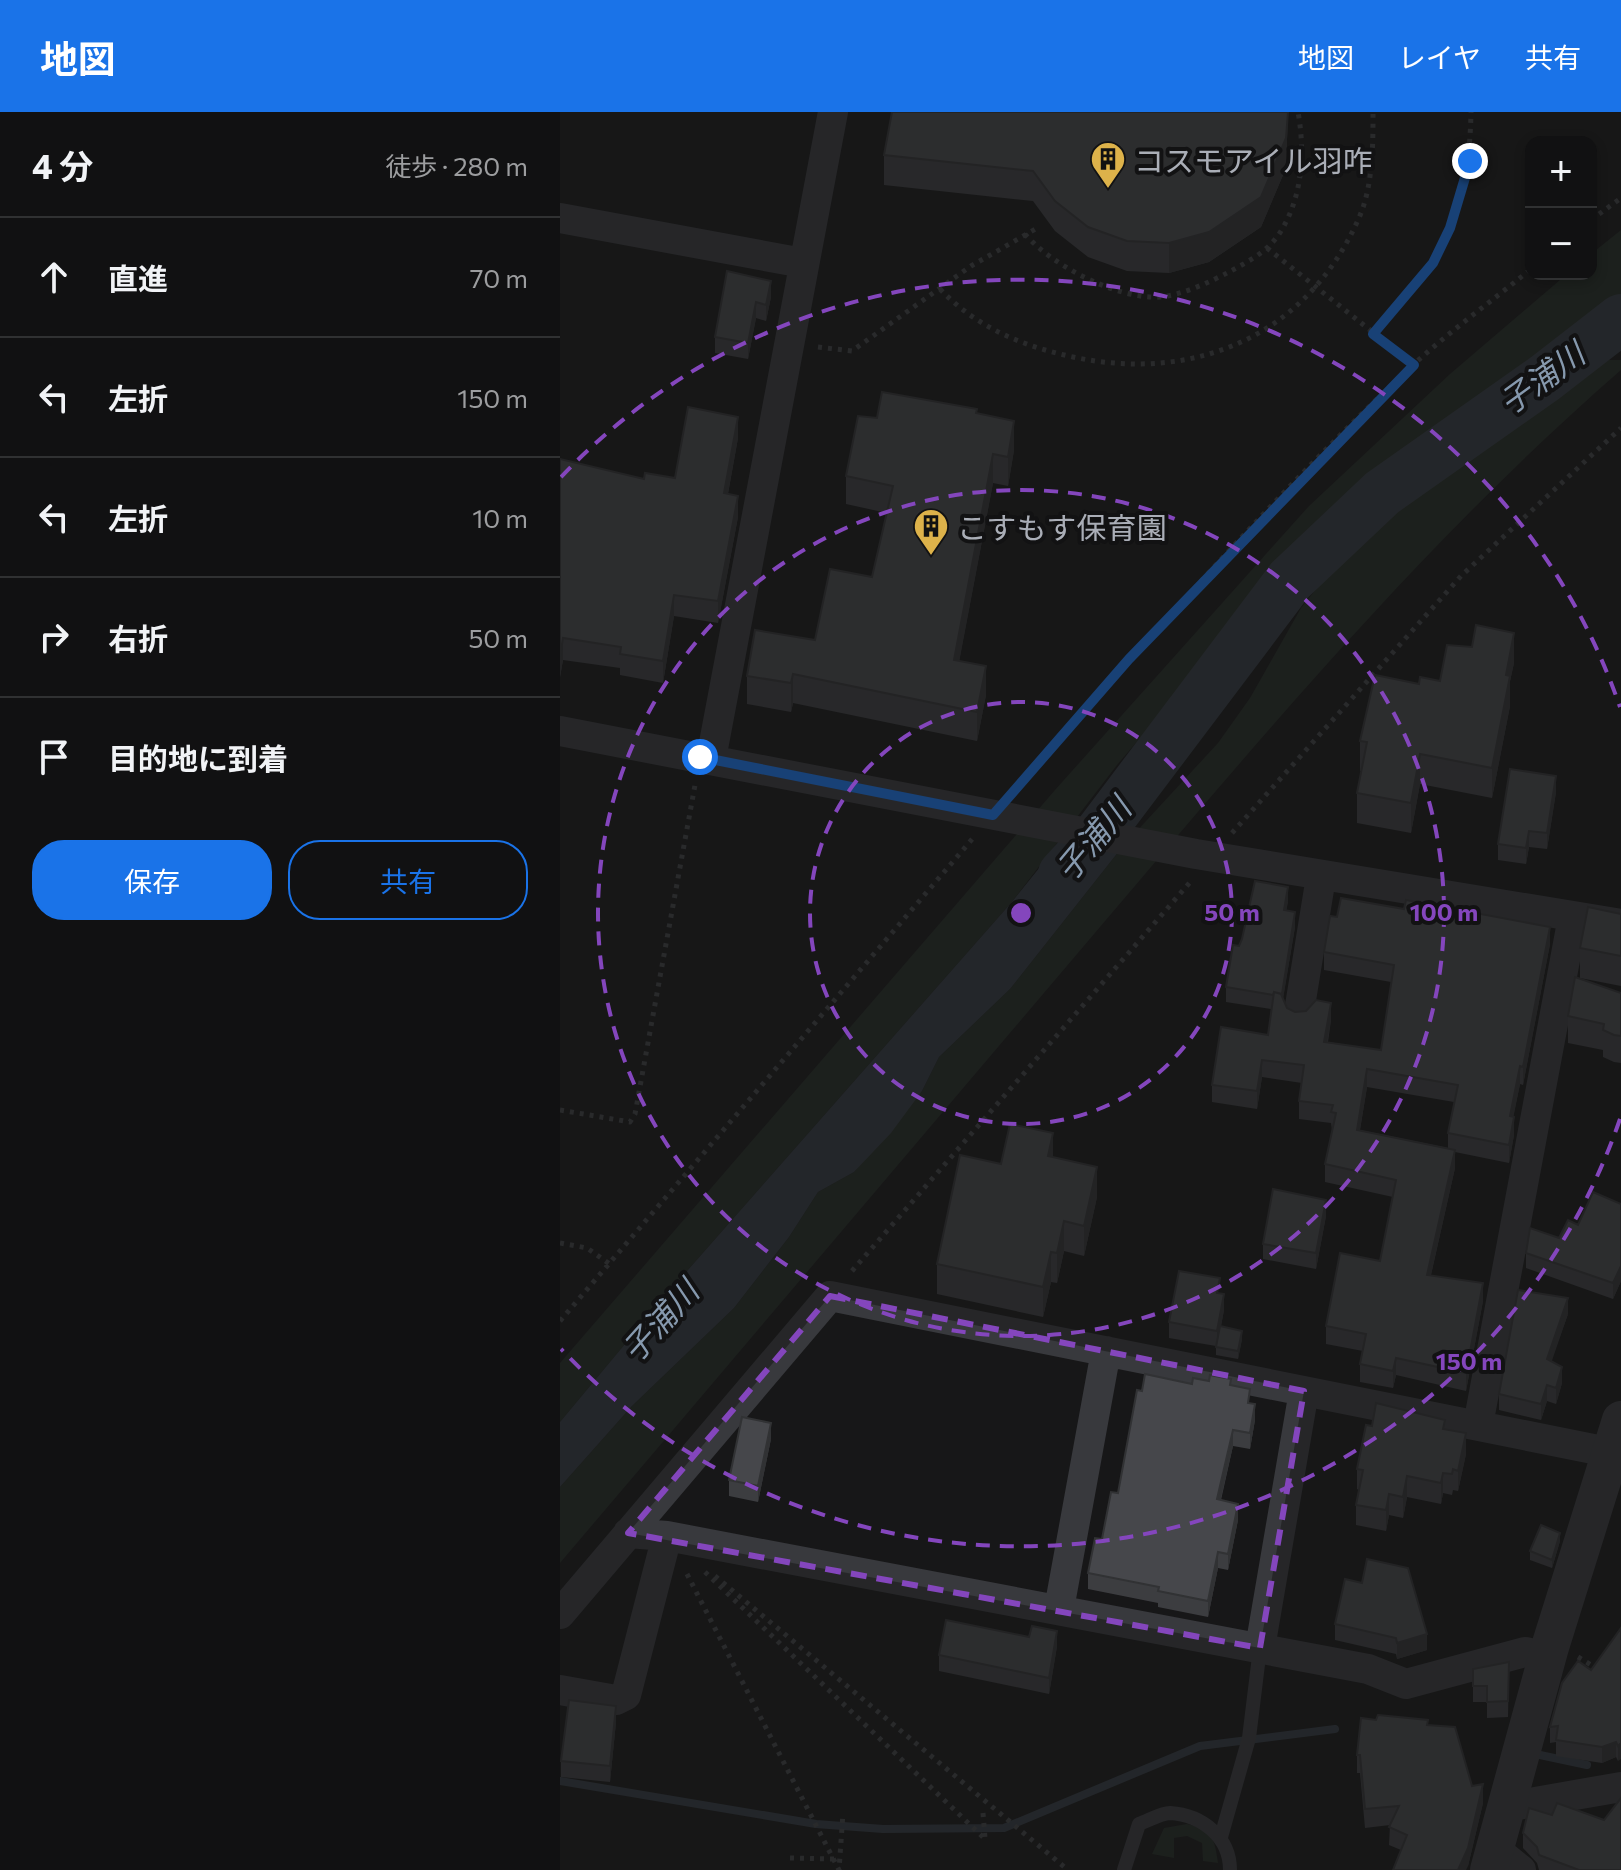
<!DOCTYPE html>
<html lang="ja">
<meta charset="utf-8">
<style>
:root{--surface:#111112;--page:#1a1a1b;--text:#f1f3f6;--muted:#9c9d9f;--line:#303132;--accent:#1a73e8}
body{margin:0;font-family:Commissioner,"Noto Sans JP",sans-serif;background:var(--page);color:var(--text)}
.controls{position:absolute;right:24px;top:24px;display:grid;overflow:hidden;border-radius:16px;box-shadow:0 4px 12px #0003}
.controls button{width:72px;height:72px;display:grid;place-items:center;padding:0;border:0;border-bottom:2px solid var(--line);background:var(--surface);color:var(--text);font:40px sans-serif}
.stop{position:absolute;width:24px;height:24px;margin:-18px;border:6px solid #1a73e8;border-radius:50%;background:#fff}
.stop.end{background:#1a73e8;border-color:#fff;box-shadow:0 2px 8px #0008}
.list{margin:0;padding:0;list-style:none}
h2{display:flex;justify-content:space-between;align-items:center;height:104px;margin:0;padding:0 32px;font-size:34px}
h2 small{font-size:26px;font-weight:400;color:var(--muted)}
.list li{display:grid;grid-template-columns:52px 1fr auto;gap:24px;align-items:center;box-sizing:border-box;height:120px;padding:0 32px;border-top:2px solid var(--line)}
.list b{display:block;font-size:30px;white-space:nowrap}
.list em{font-size:26px;font-style:normal;color:var(--muted)}
.actions{display:flex;gap:16px;padding:24px 32px}
.actions a{flex:1;padding:18px 0;border:2px solid var(--accent);border-radius:32px;text-align:center;font-size:28px;color:var(--accent)}
.actions .main{background:var(--accent);color:#fff}
.icon{flex:none;width:44px;height:44px;fill:none;stroke:currentColor;stroke-width:2;stroke-linecap:round;stroke-linejoin:round}
.map{position:relative;flex:none;width:1061px;height:1758px;overflow:hidden}
header{display:flex;align-items:center;gap:48px;box-sizing:border-box;height:112px;padding:0 40px;background:var(--accent);color:#fff}
header strong{font-size:38px}
nav{display:flex;gap:44px;margin-inline-start:auto;font-size:28px}
main{display:flex}
aside{flex:1;background:var(--surface)}
.map>svg:first-child{display:block}
.green{fill:#232a24}
.water{fill:#323940}
.lines{fill:none;stroke-linecap:round;stroke-linejoin:round}
.stream{stroke:#323940;stroke-width:8}
.river{stroke:#323940;stroke-width:50}
.path{stroke:#3e4044;stroke-width:5;stroke-dasharray:4 6;stroke-linecap:butt}
.service{stroke:#38393d;stroke-width:14}
.minor{stroke:#38393d;stroke-width:30}
.tertiary{stroke:#38393d;stroke-width:38}
.wall{fill:#3c3d40;fill-rule:evenodd}
.shaded-wall{fill:#313234}
.building{fill:#46474b;stroke:#313234;stroke-width:2}
.route{stroke:#1a73e8;stroke-width:10}
.marked{fill:none;stroke:#8446bd;stroke-width:6;stroke-dasharray:16 10;stroke-linejoin:round}
.ring{fill:none;stroke:#8446bd;stroke-width:4;stroke-dasharray:14 10}
.labels{text-anchor:middle;dominant-baseline:central;stroke-width:8;stroke-linejoin:round;paint-order:stroke}
.poi-label{font-size:30px;fill:#aaaeb7;stroke:#121213;text-anchor:start}
.water-label{font-size:32px;font-style:italic;fill:#8699ae;stroke:#121213}
.centre{fill:#8446bd;stroke:#121213;stroke-width:4}
.ring-label{font-size:24px;text-anchor:middle;font-weight:bold;fill:#8446bd;stroke:#121213;stroke-width:8;stroke-linejoin:round;paint-order:stroke}
</style>
<header>
<strong>地図</strong>
<nav><a>地図</a><a>レイヤ</a><a>共有</a></nav>
</header>
<main>
<aside>
<h2>4 分<small>徒歩 · 280 m</small></h2>
<ul class="list">
<li><svg class="icon" aria-label="ahead" viewBox="0 0 24 24"><path d="M12 20V5M6 11l6-6 6 6"/></svg><div><b>直進</b></div><em>70 m</em></li>
<li><svg class="icon" aria-label="left" viewBox="0 0 24 24"><path d="M17 20v-9H6M10 6l-5 5 5 5"/></svg><div><b>左折</b></div><em>150 m</em></li>
<li><svg class="icon" aria-label="left" viewBox="0 0 24 24"><path d="M17 20v-9H6M10 6l-5 5 5 5"/></svg><div><b>左折</b></div><em>10 m</em></li>
<li><svg class="icon" aria-label="right" viewBox="0 0 24 24"><path d="M7 20v-9h11M14 6l5 5-5 5"/></svg><div><b>右折</b></div><em>50 m</em></li>
<li><svg class="icon" aria-label="arrive" viewBox="0 0 24 24"><path d="M6 21V4h12l-3 4 3 4H6"/></svg><div><b>目的地に到着</b></div></li>
</ul>
<div class="actions"><a class="main">保存</a><a>共有</a></div>
</aside>
<div class="map">
<svg width="1061" height="1758" viewBox="0 0 1061 1758">
<rect width="100%" height="100%" fill="#171718"/>
<path class="green" d="M1061,118V184L966,264L923,282L905,302L793,386L678,511L557,653L451,791L105,1184L0,1310V1251L495,678L749,394L890,262L1007,162H1031V142Z
M1047,248H1061V258C868,426 705,621 540,815C360,1027 180,1239 0,1451V1375L72,1294L174,1196L229,1125L258,1080L294,1060L362,979L379,945L450,877L563,734L658,631L690,586L741,496L785,441L834,394Z
M627,1712C652,1717 655,1727 658,1751L643,1749L642,1731L627,1724L614,1726V1746L592,1742L604,1716Z"/>
<path class="water" d="M505,724L563,734L450,877L379,945L362,979L331,1021L294,1060L258,1080L229,1125L174,1196L72,1294L0,1375V1310L105,1184L451,791Z"/>
<g class="lines">
<path class="stream" d="M980,1643L1027,1653
M0,1669L256,1712L323,1717L444,1716L640,1634L775,1617"/>
<path class="river" d="M503,762L534,728L730,468L822,381L985,266L1061,207"/>
<path class="path" d="M1031,108L1061,86
M465,122C491,153 558,188 600,185C622,183 650,170 669,160C689,149 709,139 721,119C743,83 745,39 738,0
M707,136L854,253
M380,177C416,215 462,234 513,245C635,271 746,224 798,108C813,76 813,34 813,0
M813,222C833,199 858,176 874,150C902,105 910,52 911,0
M258,235L292,239L411,154L479,115
M455,679C583,533 711,385 853,253C890,219 932,189 971,157
M672,721L901,464L1061,316
M0,998L70,1010L75,1002L135,673
M0,1131L27,1136L51,1153
M292,1159L632,768
M0,1209L414,725
M145,1460L425,1727
M127,1462L279,1758L283,1701
M155,1464L508,1758
M1018,1545L1036,1556
M423,1701L425,1726
M230,1746L275,1747"/>
<path class="service" d="M661,1725L689,1626L700,1536
M564,1758L579,1712C588,1709 601,1701 610,1701C642,1703 670,1725 670,1758"/>
<path class="minor" d="M0,106L243,151
M0,619L636,742L1061,812
M151,647L273,0
M739,900L761,765
M918,1313L1013,805
M68,1421L107,1424L808,1557L846,1572L965,1540L988,1545
M499,1497L546,1239
M0,1502L270,1184L1048,1340
M700,1536L744,1279
M0,1578L56,1588L66,1583L107,1424
M946,1695L1061,1675
M935,1737L961,1758"/>
<path class="tertiary" d="M929,1758L990,1535L1061,1308"/>
</g>
<path class="wall" d="M728,0L726,56L701,115L649,150L609,161L567,159L528,145L495,119L473,89L324,73V43Z
M167,159L211,185L206,209L196,206L188,247L155,241V225Z
M417,301L454,338L448,374L433,371L399,549L426,583L417,629L233,591L231,600L187,592V564L255,528L312,465L327,401L286,392V364L317,306Z
M178,326L168,382L178,405L158,511L114,504L103,571L60,563V556L3,548L0,565V347L84,367L115,366Z
M954,551L950,569V594L932,686L860,672L851,721L797,711V681L802,659H800V629L859,572L880,569Z
M996,680L987,737L969,735L966,752L938,748V732Z
M728,789L726,799L735,815L723,886L727,896L735,900L771,908L768,930L821,938L831,870L764,858V840L990,832L963,973L960,972L953,1005L954,1023L949,1051L895,1040V1056L871,1163L923,1189L906,1279L836,1263L833,1276L800,1270V1252L803,1239L766,1232V1214L820,1149L833,1085L765,1070V1052L772,1018L771,1011L739,1007V989L742,971L702,965L697,997L652,990V973L708,923L711,897L666,890V875L679,834ZM807,975L894,990L888,1021V1036L800,1018Z
M1061,802V874L1020,866V836Z
M1061,881V951L1054,950L1043,945V938L1008,931V904Z
M493,1045L537,1085L524,1144L504,1139L497,1171L491,1170L483,1205L377,1182V1152L441,1052Z
M1061,1092V1169L1053,1187L966,1156V1141L999,1126L1018,1113Z
M766,1104L756,1157L703,1147V1132Z
M660,1181L664,1198L661,1214L682,1227L678,1247L656,1243V1234L609,1226V1210Z
M1008,1202L991,1249L1002,1271L996,1292L987,1289L981,1308L939,1298V1282Z
M632,1272L671,1273L690,1292L695,1308L690,1337L673,1334L661,1388L678,1408L668,1458L658,1456L648,1505L598,1495V1491L528,1477V1461L542,1427L558,1381Z
M812,1314L885,1317L906,1342L898,1379L893,1378L892,1383L883,1381L881,1392L847,1385L843,1406L829,1403L826,1419L796,1413V1393L799,1378L797,1377V1357Z
M211,1327L198,1390L169,1384V1368Z
M1000,1429L992,1456L970,1448V1439Z
M785,1467L867,1538L837,1547L836,1542L775,1528V1512Z
M1061,1516L1058,1649L1056,1645L1042,1651L996,1644V1630L990,1631V1615Z
M497,1534L489,1582L379,1559V1543Z
M949,1550L948,1605L927,1606V1590H913V1557Z
M56,1610L50,1670L1,1665V1649Z
M868,1613L923,1691L908,1754L841,1738L829,1733L830,1713L805,1716L800,1661H797V1643Z
M992,1703L1044,1708L1061,1758H979L977,1751L963,1736V1721Z"/>
<path class="shaded-wall" d="M728,0L726,56L701,115L649,150L609,161V131Z
M211,169V185L206,209V193Z
M196,190V206L188,247V231Z
M178,305V326L164,403V381Z
M454,309V338L448,374V345Z
M433,342V371L394,577V548Z
M178,384V405L158,511V489Z
M114,483V504L103,571V549Z
M954,521V551L950,569V594L932,686V656L946,563Z
M3,526V548L0,565V544Z
M426,554V583L417,629V600Z
M233,562V591L231,600V571Z
M860,642V672L851,721V691Z
M996,664V680L987,737V721Z
M969,719V735L966,752V736Z
M728,775V789L724,813V798Z
M735,800V815L721,899V884Z
M990,815V832L963,973V955Z
M771,891V908L764,948V930Z
M702,948V965L697,997V979Z
M960,954V972L950,1022V1004Z
M807,957V975L797,1035V1018Z
M954,1005V1023L949,1051V1033Z
M493,1021V1051L488,1044Z
M895,1038V1056L867,1180V1163Z
M537,1055V1085L524,1144V1114Z
M766,1088V1104L756,1157V1141Z
M504,1109V1139L497,1171V1141Z
M491,1140V1170L483,1205V1175Z
M1061,1154V1169L1053,1187V1171Z
M923,1171V1189L906,1279V1261Z
M664,1182V1198L657,1235V1219Z
M1008,1186V1202L987,1263V1247Z
M682,1219V1227L678,1247V1239Z
M836,1246V1263L833,1276V1259Z
M1002,1255V1271L996,1292V1276Z
M987,1273V1289L981,1308V1292Z
M695,1292V1308L690,1337V1321Z
M211,1311V1327L198,1390V1374Z
M673,1318V1334L657,1403V1387Z
M906,1321V1342L898,1379V1359Z
M883,1361V1381L881,1392V1371Z
M847,1364V1385L843,1406V1385Z
M829,1382V1403L826,1419V1398Z
M678,1392V1408L668,1458V1442Z
M1000,1421V1429L992,1456V1448Z
M658,1440V1456L648,1505V1489Z
M497,1519V1534L489,1582V1566Z
M867,1522V1538L837,1547V1531Z
M56,1594V1610L50,1670V1654Z
M1056,1630V1645L1042,1651V1635Z
M1061,1631V1647L1058,1649V1634Z
M923,1672V1691L908,1754L906,1758H898Z"/>
<path class="building" d="M332,0H728L726,26L701,85L649,120L609,131L567,129L528,115L495,89L473,59L324,43Z
M167,159L211,169L206,193L196,190L188,231L155,225Z
M322,280L417,297L416,301L454,309L448,345L433,342L394,548L426,554L417,600L233,562L231,571L187,564L195,518L255,528L270,457L312,465L333,374L286,364L298,304L317,306Z
M128,295L178,305L164,381L178,384L158,489L114,483L103,549L60,542L61,535L3,526L0,544V347L84,367L85,361L115,366Z
M916,513L954,521L946,563L950,564L932,656L860,642L851,691L797,681L807,630L800,629L815,563L859,572L860,565L880,569L887,533L912,535Z
M950,657L996,664L987,721L969,719L966,736L938,732Z
M695,769L728,775L724,798L735,800L722,882L714,880L713,883L666,875L673,833L679,834L682,827Z
M781,786L844,797L846,788L990,815L963,955L960,954L950,1004L954,1005L949,1033L888,1021L898,973L807,957L797,1018L895,1038L867,1163L923,1171L906,1261L836,1246L833,1259L800,1252L806,1222L766,1214L780,1141L820,1149L836,1068L765,1052L776,1001L771,1000L773,993L739,989L744,953L702,948L697,979L652,973L661,915L708,923L714,880L721,882L727,896L735,900L746,899L756,888L771,891L764,930L821,938L834,853L764,840L770,804L777,805Z
M1028,795L1061,802V844L1020,836Z
M1015,865L1061,881V924L1054,923L1043,918L1044,912L1008,904Z
M450,1012L493,1021L488,1044L537,1055L524,1114L504,1109L497,1141L491,1140L483,1175L377,1152L400,1043L441,1052Z
M713,1077L766,1088L756,1141L703,1132Z
M1033,1080L1061,1092V1154L1053,1171L966,1141L970,1116L999,1126L1008,1108L1018,1113Z
M619,1159L660,1166L657,1181L664,1182L657,1219L609,1210Z
M958,1178L1008,1186L987,1247L1002,1255L996,1276L987,1273L981,1292L939,1282Z
M660,1214L682,1219L678,1239L656,1235Z
M585,1262L632,1272L633,1266L649,1269L650,1263L671,1267L670,1273L690,1277L688,1291L695,1292L690,1321L673,1318L657,1387L678,1392L668,1442L658,1440L648,1489L598,1479L599,1475L528,1461L535,1426L542,1427L551,1380L558,1381L577,1278L582,1279Z
M816,1291L885,1308L883,1317L906,1321L898,1359L893,1357L892,1362L883,1361L881,1371L847,1364L843,1385L829,1382L826,1398L796,1393L803,1358L797,1357L806,1313L812,1314Z
M182,1305L211,1311L198,1374L169,1368Z
M981,1413L1000,1421L992,1448L970,1439Z
M807,1447L848,1456L867,1522L837,1531L836,1526L775,1512L785,1467L802,1471Z
M386,1508L469,1525L472,1514L497,1519L489,1566L379,1543Z
M1061,1516V1631L1058,1634L1056,1630L1042,1635L996,1628L998,1614L990,1615L1002,1571L1018,1549L1031,1558Z
M949,1550L948,1589L927,1590V1574H913V1557Z
M9,1588L56,1594L50,1654L1,1649Z
M818,1603L868,1608L867,1613L895,1615L912,1674L923,1672L908,1736L898,1758H833L847,1723L829,1715L839,1694L805,1697L800,1643H797L801,1606L816,1608Z
M1061,1686V1758H1019L979,1743L977,1735L963,1721L969,1696L992,1703L997,1691L1044,1708Z"/>
<g class="lines">
<path class="route" d="M140,645L433,703L569,547L854,253L813,222L873,151L890,116L910,49"/>
</g>
<path d="M0 0H1061V1758H0ZM270,1184L744,1279L700,1536L68,1421Z" fill="#171718" fill-opacity=".55" fill-rule="evenodd"/>
<path class="marked" d="M270,1184L744,1279L700,1536L68,1421Z"/>
<g class="ring">
<circle cx="461" cy="801" r="211"/>
<circle cx="461" cy="801" r="423"/>
<path d="M1060 1007A634 634 0 0 1 1 1237M1 365A634 634 0 0 1 1060 595"/>
</g>
<defs>
<g id="building-pin" transform="scale(1.8)"><path d="M0 17L-7.5 6A9.5 9.5 0 1 1 7.5 6Z" fill="#ddb24a" stroke="#121213"/><path d="M-4-6H4V6H1V3H-1V6H-4ZM-2.5-4.3h1.7v1.8h-1.7ZM.8-4.3h1.7v1.8H.8ZM-2.5-1h1.7V.8h-1.7ZM.8-1h1.7V.8H.8Z" fill="#111"/></g>
</defs>
<g fill-rule="evenodd">
<use href="#building-pin" x="548" y="47"/>
<use href="#building-pin" x="371" y="414"/>
</g>
<g class="labels">
<g class="poi-label">
<text x="574" y="47">コスモアイル羽咋</text>
<text x="397" y="414">こすもす保育園</text>
</g>
<g class="water-label">
<text transform="translate(981 265) rotate(-36)">子浦川</text>
<text transform="translate(532 726) rotate(-50)">子浦川</text>
<text transform="translate(99 1208) rotate(-48)">子浦川</text>
</g>
</g>
<circle cx="461" cy="801" r="12" class="centre"/>
<g class="ring-label">
<text x="672" y="809">50 m</text>
<text x="884" y="809">100 m</text>
<text x="909" y="1258">150 m</text>
</g>
</svg>
<div class="controls">
<button>+</button>
<button>−</button>
</div>
<div class="stop" style="left:140px;top:645px"></div>
<div class="stop end" style="left:910px;top:49px"></div>
</div>
</main>
